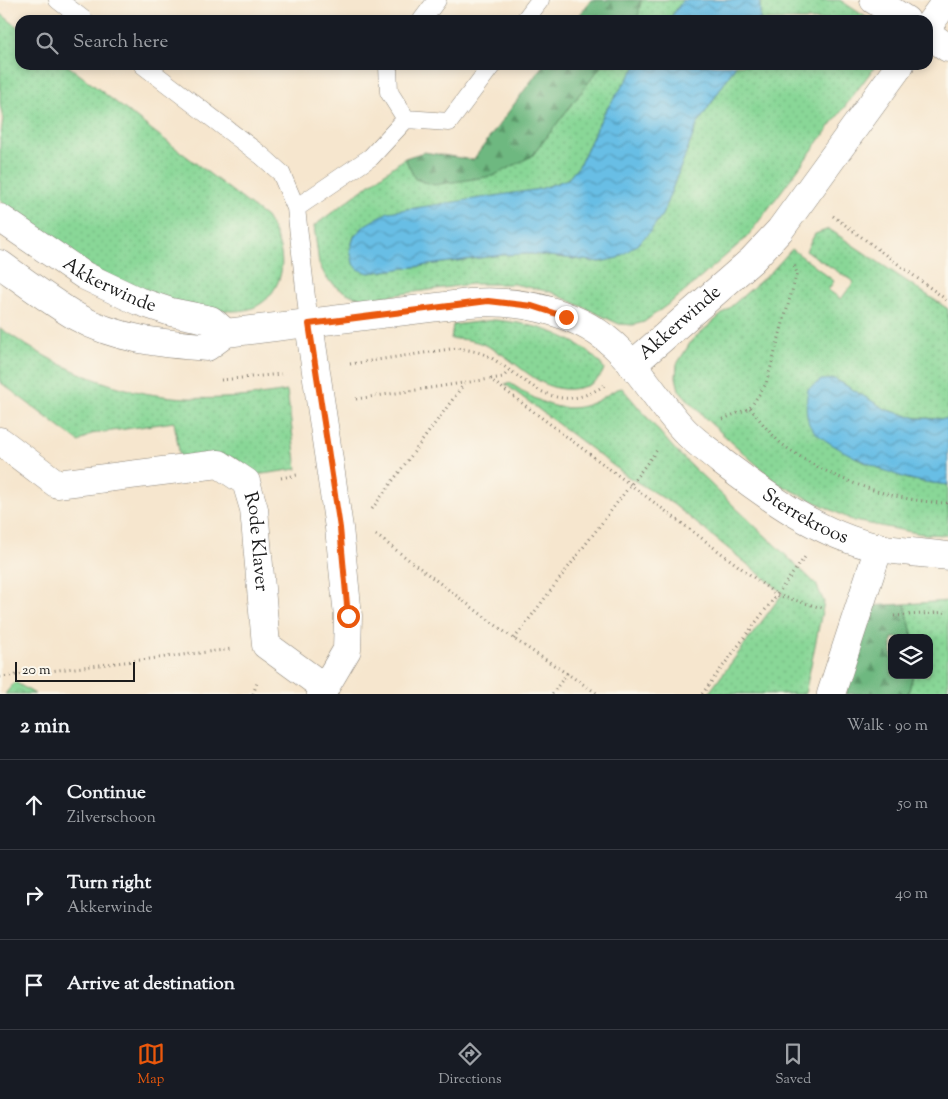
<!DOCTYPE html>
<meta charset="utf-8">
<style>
:root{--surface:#171b24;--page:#242831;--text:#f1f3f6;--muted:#9ea1a6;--line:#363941;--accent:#ea580c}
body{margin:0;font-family:"Sorts Mill Goudy",serif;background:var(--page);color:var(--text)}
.controls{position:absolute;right:15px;bottom:15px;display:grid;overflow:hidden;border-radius:10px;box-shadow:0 2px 8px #0003}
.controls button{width:45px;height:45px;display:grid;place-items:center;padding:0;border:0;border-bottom:1px solid var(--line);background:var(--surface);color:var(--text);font:25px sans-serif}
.scale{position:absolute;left:15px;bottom:12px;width:120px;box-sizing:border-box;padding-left:5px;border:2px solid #1c1c1c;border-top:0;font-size:14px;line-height:18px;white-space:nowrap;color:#1c1c1c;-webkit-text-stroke:4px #fbf7ec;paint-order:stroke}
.stop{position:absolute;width:15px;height:15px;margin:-11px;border:4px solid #ea580c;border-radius:50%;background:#fff}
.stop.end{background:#ea580c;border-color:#fff;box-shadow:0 1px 5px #0008}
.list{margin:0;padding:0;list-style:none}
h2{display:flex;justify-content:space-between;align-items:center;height:65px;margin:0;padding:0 20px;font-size:21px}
h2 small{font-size:16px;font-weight:400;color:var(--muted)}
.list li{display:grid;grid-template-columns:32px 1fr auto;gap:15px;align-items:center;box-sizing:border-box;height:90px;padding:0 20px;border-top:1px solid var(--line)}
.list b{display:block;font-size:19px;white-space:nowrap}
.list p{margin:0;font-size:16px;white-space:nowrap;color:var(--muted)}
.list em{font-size:16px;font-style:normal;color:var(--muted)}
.icon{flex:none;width:28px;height:28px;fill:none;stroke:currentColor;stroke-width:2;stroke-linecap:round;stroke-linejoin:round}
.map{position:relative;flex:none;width:948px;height:694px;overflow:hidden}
.search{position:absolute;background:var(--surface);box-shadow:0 2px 8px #0003;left:15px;right:15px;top:15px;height:55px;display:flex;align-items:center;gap:12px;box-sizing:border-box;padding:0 18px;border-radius:15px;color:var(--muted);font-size:19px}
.sheet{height:335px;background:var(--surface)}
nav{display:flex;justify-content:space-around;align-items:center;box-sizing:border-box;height:70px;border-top:1px solid var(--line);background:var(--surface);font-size:14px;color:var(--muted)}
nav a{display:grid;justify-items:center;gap:2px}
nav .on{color:var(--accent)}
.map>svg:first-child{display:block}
.grass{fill:url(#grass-dots);stroke:#527a5a}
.forest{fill:url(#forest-firs);stroke:#456a4e}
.park{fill:url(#park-crowns);stroke:#527a5a}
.water{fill:url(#water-waves);stroke:#426d80}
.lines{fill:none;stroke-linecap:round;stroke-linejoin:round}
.service-casing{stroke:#898175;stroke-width:19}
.minor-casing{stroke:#898175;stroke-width:29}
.tertiary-casing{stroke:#898175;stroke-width:29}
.path{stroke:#898175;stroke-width:3;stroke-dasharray:1 4;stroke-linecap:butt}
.service{stroke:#fff;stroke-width:18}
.minor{stroke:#fff;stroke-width:28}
.tertiary{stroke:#fff;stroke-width:28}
.route{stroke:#ea580c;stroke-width:6}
.labels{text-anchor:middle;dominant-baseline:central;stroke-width:5;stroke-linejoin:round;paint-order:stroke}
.street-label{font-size:19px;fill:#1c1c1c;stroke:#fbf7ec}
</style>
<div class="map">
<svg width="948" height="694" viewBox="0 0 948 694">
<defs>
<pattern id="grass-dots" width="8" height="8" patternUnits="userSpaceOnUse" patternTransform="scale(1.25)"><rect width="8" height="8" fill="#89d797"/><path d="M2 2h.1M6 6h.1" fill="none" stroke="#76b882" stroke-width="1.8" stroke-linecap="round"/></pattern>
<pattern id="forest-firs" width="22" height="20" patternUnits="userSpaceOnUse" patternTransform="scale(1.25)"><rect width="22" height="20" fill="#6eb880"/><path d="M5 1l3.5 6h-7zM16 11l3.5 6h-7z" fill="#5a9568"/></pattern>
<pattern id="park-crowns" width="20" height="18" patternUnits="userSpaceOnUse" patternTransform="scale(1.25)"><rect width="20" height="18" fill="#89d797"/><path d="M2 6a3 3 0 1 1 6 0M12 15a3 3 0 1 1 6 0" fill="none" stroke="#76b882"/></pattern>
<pattern id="water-waves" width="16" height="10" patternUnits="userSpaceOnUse" patternTransform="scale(1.25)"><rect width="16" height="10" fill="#68bee5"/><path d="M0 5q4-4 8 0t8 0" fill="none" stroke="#559ab9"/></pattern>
</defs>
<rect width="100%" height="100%" fill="#fbf7ec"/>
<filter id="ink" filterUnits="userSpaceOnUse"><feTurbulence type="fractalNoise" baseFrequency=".02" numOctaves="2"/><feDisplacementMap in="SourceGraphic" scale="10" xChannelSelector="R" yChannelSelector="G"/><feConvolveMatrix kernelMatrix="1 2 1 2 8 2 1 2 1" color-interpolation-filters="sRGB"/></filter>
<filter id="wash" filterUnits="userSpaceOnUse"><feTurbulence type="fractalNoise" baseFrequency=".0096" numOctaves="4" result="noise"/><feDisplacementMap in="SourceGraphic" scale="20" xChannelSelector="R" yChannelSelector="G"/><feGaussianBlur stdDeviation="1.12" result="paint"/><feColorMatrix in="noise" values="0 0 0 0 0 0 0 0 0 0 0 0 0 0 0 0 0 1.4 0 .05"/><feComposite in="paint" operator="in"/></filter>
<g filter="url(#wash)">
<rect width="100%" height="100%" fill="#f6e6ce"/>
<path class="grass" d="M641,0H683L669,20H636Z
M758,0H840L870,20H760V3Z
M0,13L20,29V65H67L266,217C279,238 289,264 275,288C269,299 258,308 245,310C216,316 140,293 113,279C78,261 41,231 8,209L0,199V140L3,119L0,104Z
M602,65H637L604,113L579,166L568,179L540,189L365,225L354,236L350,250L369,273L502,255L531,254L600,262L638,244L649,233L662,215L697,125L736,65H876L747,237L682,294L644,322L633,325L619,324L551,292L514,284H471L366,299L353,296L341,290L327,279L319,264L314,226L405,158L415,179L532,156Z
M829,229L948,309V419L917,418L887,410L835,379L823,438L864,462L907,479L948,485V535L922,534L854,521L777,483L707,420L679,390L676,377L677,364L692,340L772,271L792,249L834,281L828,290L841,299L854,282L806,251L815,234Z
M494,320C532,323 579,335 604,368C603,376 594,383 586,386C542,401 521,360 485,345C474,340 463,339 451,339L453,325Z
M0,328C96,394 172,410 287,391L297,469L255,475C234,448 210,455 180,457L174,422L91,434L79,442L0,382Z
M510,383C537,401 562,417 595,402C604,398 613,389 622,388L676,451L816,584L824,602L805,694H708L783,593L673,504L627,476L505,384Z
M948,601V694H908L913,675H929V638H913L905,604Z"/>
<path class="forest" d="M591,0H641L638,18L636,20H576Z
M543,65H602L532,156L493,176L434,185L415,179L405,158L424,152L473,160Z
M905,604L913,638H892V675H913L908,694H846L867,606Z"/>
<path class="park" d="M15,682L35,694H5Z"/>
<path class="water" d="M683,0H758L760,3V20H669Z
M637,65H736L697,125L662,215L649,233L638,244L618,258L600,262L531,254L502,255L369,273L359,270L353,263L350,250L354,237L365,225L388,212L540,189L568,179L579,166L604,113Z
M835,379L887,410L917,418L948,419V485C934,483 919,482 906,478C885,472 817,443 809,424C805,412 806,401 808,389L821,380Z"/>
</g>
<g filter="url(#ink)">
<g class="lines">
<g class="service-casing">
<path id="service" d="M58,0L84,20
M422,20L437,0
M525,20L540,0
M143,65L262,156L281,173L296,208L309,324
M388,65L389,92L406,119
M296,208L371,157L406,119L449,122L492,65"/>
</g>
<g class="minor-casing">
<g id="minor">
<path d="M874,0L906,20"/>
<path d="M928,26L947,0"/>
<path d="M928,34L948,48"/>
<path d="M309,324L339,528L348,616L347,650L321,694"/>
<path id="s1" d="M632,365L752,260L780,230L900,65"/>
<path id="s2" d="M0,441L57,484L219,464L246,482L254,509L266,645L325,688"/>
<path d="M831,694L879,547"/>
</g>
</g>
<g class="tertiary-casing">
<g id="tertiary">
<path id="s3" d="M0,218L85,276L138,301L171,312L211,320L226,333"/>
<path id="s4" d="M0,264C25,282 50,301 77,317C116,339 163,344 207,347L226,333L470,303C522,299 582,312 620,351C645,376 662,408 687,433C698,444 711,452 722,462C769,498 821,536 880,548C903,552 926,553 948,556"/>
</g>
</g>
<path class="path" d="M833,216L948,301
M350,364L457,348C469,350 483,352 493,359C533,384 556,417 605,385
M491,379L503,377L509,371
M221,380L281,374
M356,399L490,379L777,595L822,608
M750,408C760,420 771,435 783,445C827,478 893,502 948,503
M723,419L750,408L766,384L797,273L794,265
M281,478L297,475
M372,509L464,384
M376,535L514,639L598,694
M894,616L948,612
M514,639L657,450
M0,677L232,649
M253,694L257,683
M552,694L568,672
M702,694L805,557"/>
<use href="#service" class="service"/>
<use href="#minor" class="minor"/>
<use href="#tertiary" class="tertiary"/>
</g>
</g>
<g class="lines" filter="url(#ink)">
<path class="route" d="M348,616L340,528L309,324L488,301L532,306L566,317"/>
</g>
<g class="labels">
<g class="street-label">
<text stroke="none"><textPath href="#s3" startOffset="129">Akkerwinde</textPath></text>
<text stroke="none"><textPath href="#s1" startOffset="64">Akkerwinde</textPath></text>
<text stroke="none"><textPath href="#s4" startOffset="911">Sterrekroos</textPath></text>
<text stroke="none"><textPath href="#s2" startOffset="328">Rode Klaver</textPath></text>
</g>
</g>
</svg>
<div class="controls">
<button><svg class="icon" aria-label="layers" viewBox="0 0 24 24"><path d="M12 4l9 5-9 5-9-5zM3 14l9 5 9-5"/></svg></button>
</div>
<div class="scale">20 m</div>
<div class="stop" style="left:348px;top:616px"></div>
<div class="stop end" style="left:566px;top:317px"></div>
<div class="search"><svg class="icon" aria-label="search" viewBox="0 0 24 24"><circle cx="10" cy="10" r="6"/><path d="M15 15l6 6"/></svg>Search here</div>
</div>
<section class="sheet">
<h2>2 min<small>Walk · 90 m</small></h2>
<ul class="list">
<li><svg class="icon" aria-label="ahead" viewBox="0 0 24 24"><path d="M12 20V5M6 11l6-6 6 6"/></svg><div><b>Continue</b><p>Zilverschoon</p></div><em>50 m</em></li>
<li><svg class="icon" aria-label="right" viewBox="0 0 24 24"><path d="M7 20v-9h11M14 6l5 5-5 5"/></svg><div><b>Turn right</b><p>Akkerwinde</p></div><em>40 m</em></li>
<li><svg class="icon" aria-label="arrive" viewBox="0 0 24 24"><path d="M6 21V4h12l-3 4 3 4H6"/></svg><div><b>Arrive at destination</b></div></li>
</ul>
</section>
<nav>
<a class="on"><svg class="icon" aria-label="map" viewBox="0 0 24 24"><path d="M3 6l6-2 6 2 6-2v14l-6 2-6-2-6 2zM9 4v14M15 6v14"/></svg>Map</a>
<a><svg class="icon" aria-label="directions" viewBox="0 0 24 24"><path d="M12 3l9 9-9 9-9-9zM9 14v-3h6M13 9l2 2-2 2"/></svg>Directions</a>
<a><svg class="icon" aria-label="saved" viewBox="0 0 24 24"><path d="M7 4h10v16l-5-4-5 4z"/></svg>Saved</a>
</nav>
